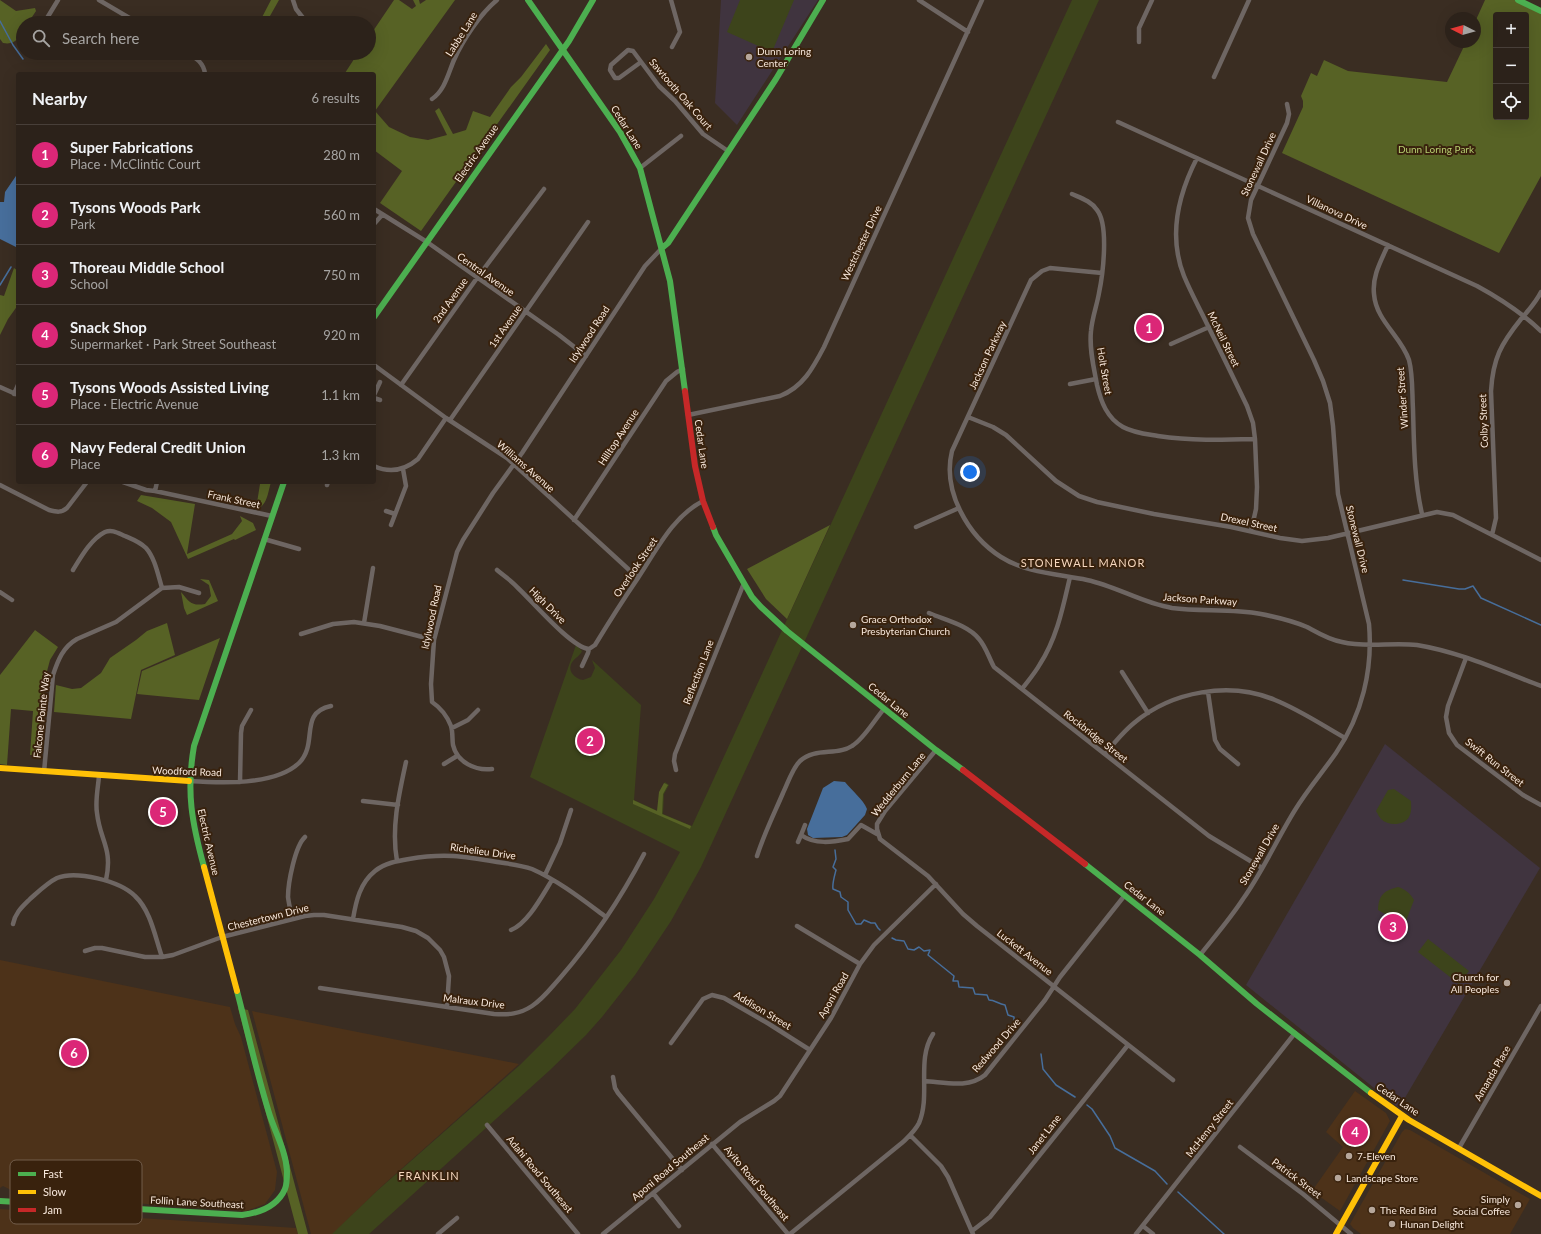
<!DOCTYPE html>
<meta charset="utf-8">
<style>
:root{--surface:#2c221a;--page:#382f27;--text:#f1f3f6;--muted:#a6a4a2;--line:#483f39;--accent:#db2777}
body{margin:0;font-family:Lato,sans-serif;background:var(--page);color:var(--text)}
.controls{position:absolute;right:12px;top:12px;display:grid;overflow:hidden;border-radius:4px;box-shadow:0 4px 16px #0002}
.controls button{width:36px;height:36px;display:grid;place-items:center;padding:0;border:0;border-bottom:1px solid var(--line);background:var(--surface);color:var(--text);font:20px sans-serif}
.compass{position:absolute;left:1445px;top:12px;width:36px;height:36px;border-radius:50%;background:var(--surface);box-shadow:0 4px 16px #0002;rotate:276deg}
.you{position:absolute;left:970px;top:472px;width:14px;height:14px;margin:-10px;border:3px solid #fff;border-radius:50%;background:#1a73e8;box-shadow:0 0 0 6px #1a73e833}
.badge{display:grid;place-items:center;width:26px;height:26px;border-radius:50%;background:var(--accent);color:#fff;font-size:13px;font-weight:700}
.pin{position:absolute;translate:-50% -50%;border:2px solid #fff;box-shadow:0 1px 4px #0006}
.list{margin:0;padding:0;list-style:none}
h2{display:flex;justify-content:space-between;align-items:center;height:52px;margin:0;padding:0 16px;font-size:17px}
h2 small{font-size:13px;font-weight:400;color:var(--muted)}
.list li{display:grid;grid-template-columns:26px 1fr auto;gap:12px;align-items:center;box-sizing:border-box;height:60px;padding:0 16px;border-top:1px solid var(--line)}
.list b{display:block;font-size:15px;white-space:nowrap}
.list p{margin:0;font-size:13px;white-space:nowrap;color:var(--muted)}
.list em{font-size:13px;font-style:normal;color:var(--muted)}
.icon{flex:none;width:22px;height:22px;fill:none;stroke:currentColor;stroke-width:2;stroke-linecap:round;stroke-linejoin:round}
.map{position:relative;flex:none;width:1541px;height:1234px;overflow:hidden}
.search{position:absolute;background:var(--surface);box-shadow:0 4px 16px #0002;left:16px;top:16px;width:360px;height:44px;display:flex;align-items:center;gap:10px;box-sizing:border-box;padding:0 14px;border-radius:22px;color:var(--muted);font-size:15px}
.panel{position:absolute;background:var(--surface);box-shadow:0 4px 16px #0002;left:16px;top:72px;width:360px;height:412px;border-radius:4px}
.map>svg:first-child{display:block}
.built{fill:#4d3219}
.education{fill:#40343f}
.green{fill:#3d441b}
.forest{fill:#576225;fill-rule:evenodd}
.water{fill:#476e9b}
.lines{fill:none;stroke-linecap:round;stroke-linejoin:round}
.stream{stroke:#476e9b;stroke-width:1.5}
.street{stroke:#6e6663;stroke-width:4.5}
.fast{stroke:#4caf50;stroke-width:6}
.slow{stroke:#ffc107;stroke-width:6}
.jam{stroke:#c62828;stroke-width:6}
.poi-dot{fill:#b6a79b;stroke:#39220d;stroke-width:1.5}
.labels{text-anchor:middle;dominant-baseline:central;stroke-width:4;stroke-linejoin:round;paint-order:stroke}
.street-label{font-size:10px;fill:#f8e8dc;stroke:#39220d}
.poi-label{font-size:10px;fill:#f8e8dc;stroke:#39220d;text-anchor:start}
.park-label{font-size:10px;fill:#b7ce70;stroke:#39220d}
.neighbourhood-label{font-size:11px;letter-spacing:1px;fill:#f6d7be;stroke:#39220d}
.key{fill:#39220d;stroke:#725d4b;stroke-width:1}
.key-label{font-size:11px;fill:#f8e8dc}
</style>
<div class="map">
<svg width="1541" height="1234" viewBox="0 0 1541 1234">
<rect width="100%" height="100%" fill="#3a2d22"/>
<path class="built" d="M0,960L230,1007L235,1024L241,1037L277,1172L275,1190L265,1204L246,1211L34,1196L17,1193L3,1186L0,1188Z
M252,1011L519,1064L381,1187L333,1234H311Z
M1355,1091L1386,1113L1390,1121L1340,1211L1312,1191L1343,1147L1326,1132Z
M1405,1129L1410,1130L1530,1199L1510,1234H1361L1353,1228L1350,1224L1402,1132Z
M0,1209L296,1228L298,1234H0Z"/>
<path class="education" d="M721,0H818L737,125L715,103Z
M1385,744L1540,868L1399,1108L1246,985Z"/>
<path class="green" d="M740,0H794L772,52L727,32Z
M1072,0H1099L701,867L671,921L635,975L602,1017L586,1035L550,1070L369,1234H332L378,1190L520,1065L549,1036L575,1009L621,950L654,899L680,852L530,777L576,645L582,651C580,656 576,657 573,661C566,670 574,678 583,680L591,677L595,668L592,660L641,705L634,800L658,811L660,792L665,782L669,785L664,794L663,814L692,826Z
M1394,789L1411,801C1411,806 1412,812 1409,817C1404,826 1388,826 1381,819C1379,817 1378,814 1376,811L1388,790Z
M1398,887C1405,889 1410,893 1414,900L1406,921L1401,923L1378,910C1379,895 1383,891 1398,887Z
M1428,939L1469,971L1459,984L1418,952Z"/>
<path class="forest" d="M0,0L16,11L35,8L36,11L28,23H23C23,35 16,46 3,43L0,39Z
M271,0H279L266,23H259Z
M394,0H399L412,9L416,6L413,0H419L420,4L426,0H455L375,111L389,127L410,137L428,140L447,135L435,111L439,108L453,134L466,130L473,111L490,117L511,87L521,77L546,44L550,50L421,231L380,203L402,171L374,150V74L345,73L358,53H369V37Z
M1485,0H1517L1541,11V176L1499,253L1282,153L1303,107V101L1301,96L1311,73L1317,76L1324,60L1348,71L1447,82L1466,42H1475V22ZM1496,15H1526V117H1496Z
M14,268L18,271V305L8,319L0,335V295L4,296Z
M256,482H271C268,492 267,507 256,509L260,484Z
M141,495L195,504L187,554L232,534L242,521L240,516L253,523L256,530L235,540L234,539L188,559L171,522L152,508L137,501Z
M830,525L787,619L766,599L747,569Z
M200,579L209,580L218,601L187,615L184,608L181,592C190,603 192,606 205,604L211,596L209,585Z
M167,623L175,655L141,670L131,719L54,712L56,685L72,689L81,688L101,673L110,658L136,640L147,631Z
M35,630L58,647L50,660L46,675L39,751L36,755H30L33,711L11,709L7,765L0,764V675Z
M220,638L199,700L137,694L142,671Z
M664,783L668,785L663,794L662,814L691,826L690,829L633,804V800L657,811L659,792Z
M238,1008L248,1010L308,1234H298Z"/>
<path class="water" d="M18,173V248L0,239V202H4L5,192Z
M834,781L845,782C852,791 863,799 867,809L865,815L847,835L842,837L813,838L808,835L807,829L823,788Z"/>
<g class="lines">
<path class="stream" d="M0,21L13,45L23,59
M0,285L11,267
M1403,580L1459,589H1465L1473,586L1481,598L1541,625
M835,850L836,859L833,867L836,870C835,874 832,884 833,889L840,892L841,897L848,902V910L856,924H861L864,920L871,923H875L878,928L880,930
M892,938L896,940L904,941L908,949L914,950L919,947L924,951L930,950L928,955L954,976L953,981H958L959,987L973,988L975,994L987,995L989,1000C995,1000 998,1004 1005,1005L1008,1015L1014,1017V1025L1017,1028
M1041,1054L1043,1069L1056,1085L1075,1097
M1087,1105L1092,1109L1110,1136L1115,1148L1155,1171L1167,1184
M1178,1192L1224,1234"/>
<path class="street" d="M99,0L138,23
M293,0L296,9L307,23
M671,0L680,32L672,47
M919,0L968,32
M44,23L58,0
M1139,42V28L1152,0
M188,53C196,58 204,63 205,74
M641,62L619,78H615L610,70L611,65L628,50L633,51L659,86L675,101L703,134L728,151
M1214,77L1249,0
M432,99C445,90 448,74 454,60C463,40 480,14 497,0
M1118,122L1477,286C1501,299 1522,313 1541,331
M1197,158C1178,195 1168,236 1184,276C1191,293 1200,309 1208,326C1221,352 1234,379 1247,406L1253,423L1255,439L1257,487L1256,509L1251,531
M640,168L681,136
M1072,194C1081,198 1091,201 1097,210C1109,225 1103,274 1099,293C1097,305 1092,318 1091,331C1089,349 1094,368 1097,385C1101,402 1107,418 1123,427C1134,433 1146,434 1158,436C1191,441 1222,440 1255,439
M374,209L427,242L559,335L586,356
M374,224L382,215
M1388,245C1381,261 1372,276 1374,294C1376,321 1401,336 1409,360C1413,375 1412,393 1413,409C1414,444 1414,479 1422,514
M1102,273L1050,268L1042,271L1031,280L952,451C942,491 968,536 1001,557C1026,573 1058,574 1087,580C1116,586 1142,603 1172,608C1201,612 1231,608 1261,614C1276,617 1293,621 1307,627C1318,633 1329,640 1342,642C1366,648 1392,642 1417,645C1460,652 1501,671 1541,686
M1171,344L1209,327
M374,365L446,418L507,458L638,578
M1070,384L1096,379
M401,385L477,278L544,189
M0,387L18,395
M14,394L18,385
M374,395L380,382
M374,398L380,400
M688,415L780,396C803,387 813,368 824,347L982,0
M968,417L993,427L1006,435L1056,481L1079,496L1097,502L1154,514L1231,527L1280,538L1302,541L1328,538L1437,512L1453,515L1541,560
M450,420L588,222
M374,466C391,474 405,470 418,459L446,418
M123,482L146,490L155,491L272,516
M0,485L49,510C57,512 61,513 67,508L87,482
M327,485L328,482
M155,491L157,482
M386,511L395,514
M574,520L666,381L677,372L683,369
M391,525L406,486L403,469
M916,527L959,508
M1492,535L1496,518L1491,391C1493,358 1501,344 1521,319C1529,310 1536,302 1541,292
M264,539L299,549
M73,570C81,557 91,539 105,532C112,529 118,533 125,536C132,539 140,542 146,548C155,558 158,575 162,588
M497,570C504,576 512,581 518,588C532,601 572,648 589,649
M0,592L12,600
M929,613C945,620 968,625 979,639C986,647 989,658 994,667L1209,836L1262,868
M364,623L373,568
M301,634L333,624L354,622L380,626L434,640
M589,649L595,645C609,622 623,600 638,578C656,551 673,516 703,501
M1466,658L1448,706L1446,717L1449,733L1457,745L1523,795L1541,805
M582,666L588,653L589,649
M1122,672L1148,713
M1022,689C1028,681 1035,673 1040,664C1057,638 1063,607 1070,577
M1208,692L1215,740L1220,749L1238,764
M452,728L468,720L478,710
M936,750L885,811L877,824V829L880,839L928,876L963,914L977,926L1173,1080
M1105,754C1114,743 1123,732 1134,723C1172,691 1230,681 1275,700C1300,710 1322,725 1345,738
M444,764L457,756
M492,769C475,771 457,762 453,745C452,739 453,732 451,726C447,716 441,708 432,702L431,684L434,640L457,552L463,540L493,493L522,453L645,266L662,248
M676,770L674,761L675,754L744,583
M44,772L53,675C58,660 63,647 77,639L116,622L162,588L179,587L199,593
M99,776C98,788 95,801 97,813C100,841 113,848 106,880
M189,781C220,783 275,786 299,763C319,743 298,713 331,706
M240,782L241,733L242,726L251,710
M363,801L398,805
M805,825L801,835C815,845 833,842 848,839L861,825L877,834
M798,842L801,835
M757,856C764,834 774,814 783,793C788,783 792,769 800,761C815,747 837,756 852,746C864,739 875,719 884,709
M397,861C391,828 399,794 406,762
M545,875L560,843L571,810
M292,919C291,912 289,905 288,897C288,883 295,846 305,837
M353,919C356,901 360,883 375,871C385,863 397,861 409,859C443,853 463,856 497,862C509,864 521,865 532,869C559,881 583,900 606,917
M13,924C15,913 22,907 30,899C38,892 47,883 57,878C76,870 120,881 135,896C151,911 155,937 162,957
M797,926L860,964
M511,930C528,923 542,896 552,880
M85,951L95,948H102L145,957H162L173,955L222,937L305,916L314,915H324L402,927L416,931L428,938L440,950L444,957L449,976L447,1007
M1200,955C1215,936 1230,919 1243,899C1263,871 1277,839 1295,810C1307,790 1322,773 1336,753C1362,715 1373,670 1369,624L1338,494L1333,426L1330,403L1323,381L1314,360L1253,234L1248,218L1251,200L1287,123L1289,114L1287,104
M320,988L494,1014C508,1015 520,1014 532,1006C543,999 551,988 560,978C593,940 621,898 644,854
M671,1043L703,999L712,995L724,998L769,1024L810,1050
M613,1077L615,1088L618,1093L682,1170
M924,1081C944,1082 968,1089 985,1075L1045,1000L1060,977L1125,895
M487,1125L578,1234
M910,1135L941,1166L948,1177L973,1234
M712,1144L788,1234
M1240,1147L1303,1194L1351,1234
M1459,1148L1541,1006
M653,1193L679,1226
M1143,1226L1153,1234
M972,1231L990,1217L1128,1045
M438,1234L457,1218
M603,1234L740,1122L774,1101L780,1096L831,1018L860,964L874,945L936,884
M790,1234L903,1142C909,1136 915,1131 919,1123C931,1095 916,1060 933,1034
M1136,1234L1295,1033"/>
<path class="fast" d="M528,0L620,132L640,168L670,281L685,391
M1518,0L1541,11
M662,248L668,243L776,79L823,0
M374,317L569,41L593,0
M713,527L716,535L752,597L761,607L787,631L936,750L963,770
M1085,864L1200,955L1257,1004L1371,1093
M204,867C192,823 186,792 194,746L284,482
M0,1201L242,1215C259,1213 277,1207 285,1189C287,1184 287,1177 287,1171C286,1152 276,1134 270,1116C257,1075 248,1033 237,991"/>
<path class="slow" d="M0,768L189,781
M204,867L237,991
M1371,1093L1409,1120L1541,1196
M1336,1234L1402,1116"/>
<path class="jam" d="M685,391L695,466L703,501L713,527
M963,770L1085,864"/>
</g>
<g class="poi-dot">
<circle cx="749" cy="57" r="4"/>
<circle cx="853" cy="625" r="4"/>
<circle cx="1507" cy="983" r="4"/>
<circle cx="1349" cy="1156" r="4"/>
<circle cx="1338" cy="1178" r="4"/>
<circle cx="1518" cy="1205" r="4"/>
<circle cx="1372" cy="1210" r="4"/>
<circle cx="1392" cy="1224" r="4"/>
</g>
<g class="labels">
<g class="street-label">
<text transform="translate(461 34) rotate(-58)">Labbe Lane</text>
<text transform="translate(681 94) rotate(49)">Sawtooth Oak Court</text>
<text transform="translate(627 127) rotate(58)">Cedar Lane</text>
<text transform="translate(476 153) rotate(-55)">Electric Avenue</text>
<text transform="translate(1258 164) rotate(-65)">Stonewall Drive</text>
<text transform="translate(1337 212) rotate(25)">Villanova Drive</text>
<text transform="translate(861 243) rotate(-65)">Westchester Drive</text>
<text transform="translate(486 274) rotate(35)">Central Avenue</text>
<text transform="translate(450 300) rotate(-55)">2nd Avenue</text>
<text transform="translate(505 326) rotate(-55)">1st Avenue</text>
<text transform="translate(589 334) rotate(-57)">Idylwood Road</text>
<text transform="translate(1224 339) rotate(64)">McNeil Street</text>
<text transform="translate(987 355) rotate(-65)">Jackson Parkway</text>
<text transform="translate(1105 371) rotate(80)">Holt Street</text>
<text transform="translate(1402 398) rotate(-94)">Winder Street</text>
<text transform="translate(1483 421) rotate(-92)">Colby Street</text>
<text transform="translate(618 437) rotate(-57)">Hilltop Avenue</text>
<text transform="translate(702 444) rotate(82)">Cedar Lane</text>
<text transform="translate(526 466) rotate(41)">Williams Avenue</text>
<text transform="translate(234 499) rotate(12)">Frank Street</text>
<text transform="translate(1249 522) rotate(12)">Drexel Street</text>
<text transform="translate(1358 539) rotate(76)">Stonewall Drive</text>
<text transform="translate(635 567) rotate(-56)">Overlook Street</text>
<text transform="translate(1200 599) rotate(4)">Jackson Parkway</text>
<text transform="translate(548 605) rotate(45)">High Drive</text>
<text transform="translate(431 617) rotate(-78)">Idylwood Road</text>
<text transform="translate(698 672) rotate(-69)">Reflection Lane</text>
<text transform="translate(889 700) rotate(39)">Cedar Lane</text>
<text transform="translate(41 715) rotate(-84)">Falcone Pointe Way</text>
<text transform="translate(1096 736) rotate(38)">Rockbridge Street</text>
<text transform="translate(1495 762) rotate(38)">Swift Run Street</text>
<text transform="translate(187 771) rotate(2)">Woodford Road</text>
<text transform="translate(898 784) rotate(-51)">Wedderburn Lane</text>
<text transform="translate(209 842) rotate(77)">Electric Avenue</text>
<text transform="translate(483 851) rotate(8)">Richelieu Drive</text>
<text transform="translate(1259 854) rotate(-60)">Stonewall Drive</text>
<text transform="translate(1145 898) rotate(38)">Cedar Lane</text>
<text transform="translate(268 917) rotate(-14)">Chestertown Drive</text>
<text transform="translate(1025 952) rotate(38)">Luckett Avenue</text>
<text transform="translate(833 995) rotate(-60)">Aponi Road</text>
<text transform="translate(474 1001) rotate(7)">Malraux Drive</text>
<text transform="translate(763 1010) rotate(31)">Addison Street</text>
<text transform="translate(996 1045) rotate(-49)">Redwood Drive</text>
<text transform="translate(1492 1073) rotate(-60)">Amanda Place</text>
<text transform="translate(1398 1099) rotate(34)">Cedar Lane</text>
<text transform="translate(1209 1128) rotate(-52)">McHenry Street</text>
<text transform="translate(1044 1134) rotate(-52)">Janet Lane</text>
<text transform="translate(670 1167) rotate(-40)">Aponi Road Southeast</text>
<text transform="translate(540 1174) rotate(50)">Adahi Road Southeast</text>
<text transform="translate(1297 1178) rotate(37)">Patrick Street</text>
<text transform="translate(757 1183) rotate(50)">Ayito Road Southeast</text>
<text transform="translate(197 1202) rotate(3)">Follin Lane Southeast</text>
</g>
<g class="poi-label">
<text x="757" y="51">Dunn Loring<tspan x="757" dy="12">Center</tspan></text>
<text x="861" y="619">Grace Orthodox<tspan x="861" dy="12">Presbyterian Church</tspan></text>
<text x="1499" y="977" text-anchor="end">Church for<tspan x="1499" dy="12">All Peoples</tspan></text>
<text x="1357" y="1156">7-Eleven</text>
<text x="1346" y="1178">Landscape Store</text>
<text x="1510" y="1199" text-anchor="end">Simply<tspan x="1510" dy="12">Social Coffee</tspan></text>
<text x="1380" y="1210">The Red Bird</text>
<text x="1400" y="1224">Hunan Delight</text>
</g>
<g class="park-label">
<text x="1436" y="149">Dunn Loring Park</text>
</g>
<g class="neighbourhood-label">
<text x="1083" y="562">STONEWALL MANOR</text>
<text x="429" y="1175">FRANKLIN</text>
</g>
</g>
<rect x="10" y="1160" width="132" height="64" rx="6" class="key"/>
<rect x="18" y="1172" width="18" height="4" fill="#4caf50"/>
<rect x="18" y="1190" width="18" height="4" fill="#ffc107"/>
<rect x="18" y="1208" width="18" height="4" fill="#c62828"/>
<g class="key-label">
<text x="43" y="1178">Fast</text>
<text x="43" y="1196">Slow</text>
<text x="43" y="1214">Jam</text>
</g>
</svg>
<div class="controls">
<button>+</button>
<button>−</button>
<button><svg class="icon" aria-label="locate" viewBox="0 0 24 24"><circle cx="12" cy="12" r="6"/><path d="M12 2v4M12 18v4M2 12h4M18 12h4"/></svg></button>
</div>
<svg class="compass" viewBox="-18 -18 36 36"><path d="M0-13l5 13h-10z" fill="#e53935"/><path d="M0 13l5-13h-10z" fill="#a6a4a2"/></svg>
<div class="you"></div>
<div class="pin badge" style="left:1149px;top:328px">1</div>
<div class="pin badge" style="left:590px;top:741px">2</div>
<div class="pin badge" style="left:1393px;top:927px">3</div>
<div class="pin badge" style="left:1355px;top:1132px">4</div>
<div class="pin badge" style="left:163px;top:812px">5</div>
<div class="pin badge" style="left:74px;top:1053px">6</div>
<div class="search"><svg class="icon" aria-label="search" viewBox="0 0 24 24"><circle cx="10" cy="10" r="6"/><path d="M15 15l6 6"/></svg>Search here</div>
<section class="panel">
<h2>Nearby<small>6 results</small></h2>
<ul class="list">
<li><span class="badge">1</span><div><b>Super Fabrications</b><p>Place · McClintic Court</p></div><em>280 m</em></li>
<li><span class="badge">2</span><div><b>Tysons Woods Park</b><p>Park</p></div><em>560 m</em></li>
<li><span class="badge">3</span><div><b>Thoreau Middle School</b><p>School</p></div><em>750 m</em></li>
<li><span class="badge">4</span><div><b>Snack Shop</b><p>Supermarket · Park Street Southeast</p></div><em>920 m</em></li>
<li><span class="badge">5</span><div><b>Tysons Woods Assisted Living</b><p>Place · Electric Avenue</p></div><em>1.1 km</em></li>
<li><span class="badge">6</span><div><b>Navy Federal Credit Union</b><p>Place</p></div><em>1.3 km</em></li>
</ul>
</section>
</div>
